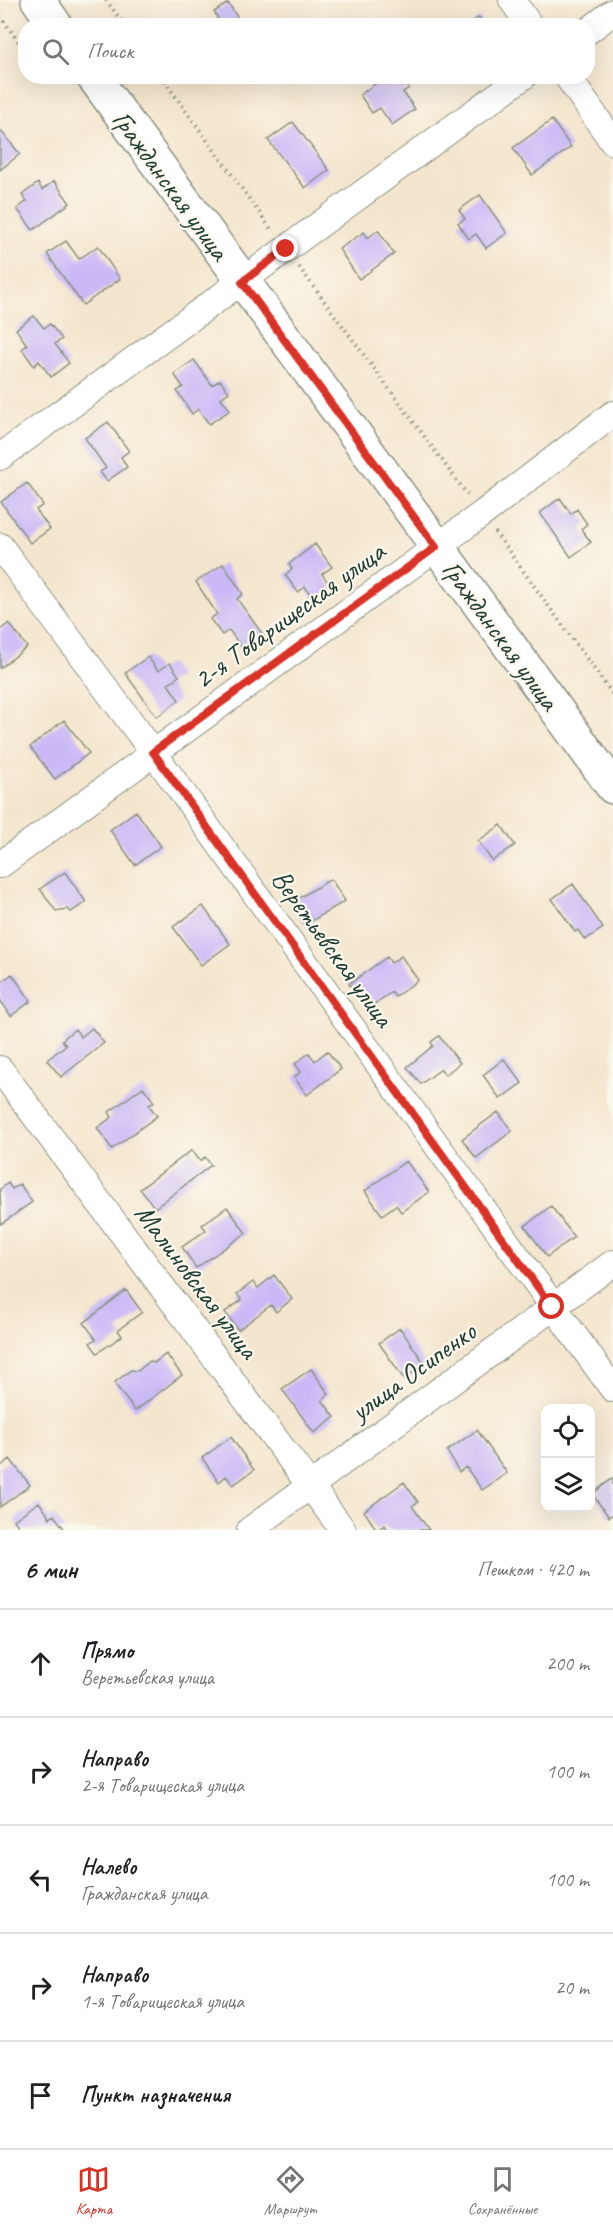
<!DOCTYPE html>
<html lang="ru">
<meta charset="utf-8">
<style>
:root{--surface:#fff;--page:#f6f6f6;--text:#202124;--muted:#757577;--line:#e0e0e0;--accent:#d93025}
body{margin:0;font-family:Caveat,sans-serif;background:var(--page);color:var(--text)}
.controls{position:absolute;right:18px;bottom:18px;display:grid;overflow:hidden;border-radius:12px;box-shadow:0 6px 24px #0002}
.controls button{width:54px;height:54px;display:grid;place-items:center;padding:0;border:0;border-bottom:2px solid var(--line);background:var(--surface);color:var(--text);font:30px sans-serif}
.stop{position:absolute;width:18px;height:18px;margin:-14px;border:4px solid #d93025;border-radius:50%;background:#fff}
.stop.end{background:#d93025;border-color:#fff;box-shadow:0 2px 6px #0008}
.list{margin:0;padding:0;list-style:none}
h2{display:flex;justify-content:space-between;align-items:center;height:78px;margin:0;padding:0 24px;font-size:26px}
h2 small{font-size:20px;font-weight:400;color:var(--muted)}
.list li{display:grid;grid-template-columns:39px 1fr auto;gap:18px;align-items:center;box-sizing:border-box;height:108px;padding:0 24px;border-top:2px solid var(--line)}
.list b{display:block;font-size:22px;white-space:nowrap}
.list p{margin:0;font-size:20px;white-space:nowrap;color:var(--muted)}
.list em{font-size:20px;font-style:normal;color:var(--muted)}
.icon{flex:none;width:33px;height:33px;fill:none;stroke:currentColor;stroke-width:2;stroke-linecap:round;stroke-linejoin:round}
.map{position:relative;flex:none;width:613px;height:1530px;overflow:hidden}
.search{position:absolute;background:var(--surface);box-shadow:0 6px 24px #0002;left:18px;right:18px;top:18px;height:66px;display:flex;align-items:center;gap:15px;box-sizing:border-box;padding:0 21px;border-radius:24px;color:var(--muted);font-size:22px}
.sheet{height:618px;background:var(--surface)}
nav{display:flex;justify-content:space-around;align-items:center;box-sizing:border-box;height:84px;border-top:2px solid var(--line);background:var(--surface);font-size:16px;color:var(--muted)}
nav a{display:grid;justify-items:center;gap:3px}
nav .on{color:var(--accent)}
.map>svg:first-child{display:block}
.building{fill:#cab8f7}
.lines{fill:none;stroke-linecap:round;stroke-linejoin:round}
.minor-casing{stroke:#8a9281;stroke-width:28}
.major-casing{stroke:#8a9281;stroke-width:36}
.path{stroke:#8a9281;stroke-width:4;stroke-dasharray:1.5 4.5;stroke-linecap:butt}
.minor{stroke:#fff;stroke-width:26}
.major{stroke:#fff;stroke-width:33}
.route{stroke:#d93025;stroke-width:8}
.labels{text-anchor:middle;dominant-baseline:central;stroke-width:4.5;stroke-linejoin:round;paint-order:stroke}
.street-label{font-size:28px;fill:#1f3d34;stroke:#fbf7ec}
</style>
<div class="map">
<svg width="613" height="1530" viewBox="0 0 613 1530">
<rect width="100%" height="100%" fill="#fbf7ec"/>
<filter id="ink" filterUnits="userSpaceOnUse"><feTurbulence type="fractalNoise" baseFrequency=".0167" numOctaves="2"/><feDisplacementMap in="SourceGraphic" scale="12" xChannelSelector="R" yChannelSelector="G"/><feConvolveMatrix kernelMatrix="1 2 1 2 8 2 1 2 1" color-interpolation-filters="sRGB"/></filter>
<filter id="wash" filterUnits="userSpaceOnUse"><feTurbulence type="fractalNoise" baseFrequency=".008" numOctaves="4" result="noise"/><feDisplacementMap in="SourceGraphic" scale="24" xChannelSelector="R" yChannelSelector="G"/><feGaussianBlur stdDeviation="1.35" result="paint"/><feColorMatrix in="noise" values="0 0 0 0 0 0 0 0 0 0 0 0 0 0 0 0 0 1.4 0 .05"/><feComposite in="paint" operator="in"/></filter>
<g filter="url(#wash)">
<rect width="100%" height="100%" fill="#f4e6ce"/>
<g id="blocks">
<path class="building" d="M228,3L243,26H207L218,18L214,12Z
M479,17L485,26H468Z
M386,76H401L409,88L403,92L415,109L392,125L380,108L372,113L360,95Z
M552,120L571,147L532,175L513,148Z
M293,122L329,170L305,188L268,140Z
M0,130L20,154L0,170Z
M54,181L70,203L33,230L17,209L27,201L22,195L38,183L42,190Z
M480,195L507,233L486,248L476,234L469,239L458,223L465,219L459,210Z
M378,230L394,254L359,279L339,249L364,232L368,238Z
M66,241L79,259L98,246L120,279L83,305L47,254Z
M34,316L44,328L50,324L62,339L55,344L69,363L51,377L39,361L34,366L22,349L27,345L16,329Z
M194,360L212,385L220,380L229,392L221,398L230,410L209,424L198,409L192,414L177,391L183,387L174,374Z
M108,422L129,451L121,457L127,467L107,481L100,472L106,468L85,438Z
M27,483L43,505L36,510L50,529L30,543L1,502Z
M560,498L571,514L577,509L587,524L581,529L591,542L571,557L540,513Z
M315,544L332,567L322,574L332,588L315,601L305,587L298,592L285,575L292,569L289,564Z
M223,564L243,594L237,599L264,636L244,651L229,630L222,635L210,619L217,614L196,582Z
M9,623L27,647L0,668V630Z
M148,657L158,671L170,663L179,676L168,684L179,700L157,717L125,673Z
M64,720L89,753L55,779L30,747Z
M136,811L161,846L135,865L110,830Z
M501,825L515,845L492,861L478,841Z
M65,872L86,902L71,912L67,909L56,911L40,889Z
M331,879L345,901L305,925L292,902Z
M573,884L603,928L585,940L578,930L575,932L552,899Z
M203,906L230,944L201,965L173,927Z
M401,956L418,980L395,997L392,992L367,1009L349,984L387,957L391,963Z
M12,974L31,1001L11,1016L0,1000V983Z
M92,1028L104,1043L61,1077L47,1060L66,1045L62,1040L75,1029L81,1037Z
M439,1036L460,1063L445,1075L441,1069L421,1084L407,1067L433,1046L431,1042Z
M327,1051L341,1069L307,1095L294,1077L301,1072L295,1064L309,1053L315,1061Z
M504,1059L522,1083L500,1099L483,1075Z
M143,1087L154,1102L149,1105L157,1116L112,1149L97,1128L112,1117L109,1112Z
M498,1112L512,1131L476,1158L462,1139Z
M192,1150L200,1161L205,1157L211,1165L155,1208L140,1189Z
M406,1161L429,1192L401,1212L396,1205L382,1215L365,1191Z
M8,1183L12,1189L20,1184L32,1202L1,1224L0,1189Z
M551,1206L574,1237L547,1257L525,1226Z
M227,1207L246,1233L196,1268L182,1247L206,1230L202,1225Z
M274,1275L292,1299L276,1312L271,1305L238,1330L225,1312L242,1300L237,1294L253,1282L258,1288Z
M126,1290L142,1312L118,1330L122,1336L97,1353L90,1343L96,1339L84,1323Z
M400,1328L425,1364L404,1379L379,1343Z
M166,1354L182,1375L135,1411L114,1383L131,1370L138,1371L150,1361L154,1363Z
M311,1369L329,1394L322,1400L335,1417L314,1433L282,1389Z
M477,1430L507,1473L482,1490L466,1467L459,1472L447,1451Z
M231,1437L254,1470L233,1485L226,1476L219,1482L202,1458Z
M10,1459L30,1485L0,1507V1467Z
M613,1478V1514L609,1517L592,1494Z
M404,1482L418,1502L412,1506L429,1530H388L385,1525L377,1530L364,1511Z
M39,1502L50,1518L54,1515L65,1530H21L14,1520Z"/>
</g>
</g>
<g filter="url(#ink)">
<use href="#blocks" fill-opacity="0" stroke="#8a9281" stroke-width="1.5"/>
<g class="lines">
<g class="minor-casing">
<path id="minor" d="M512,0L530,26
M588,31L613,12
M567,76L613,142
M0,457L524,76
M0,546L153,752L613,1389
M0,865L482,514L613,414
M0,1069L343,1530
M250,1530L613,1263"/>
</g>
<g class="major-casing">
<path id="major" d="M38,0L56,26
M93,76L613,787"/>
</g>
<path class="path" d="M106,0L125,26
M0,16L24,49
M161,76L273,232
M299,267L469,497
M495,532L613,695"/>
<use href="#minor" class="minor"/>
<use href="#major" class="major"/>
</g>
</g>
<g class="lines" filter="url(#ink)">
<path class="route" d="M286,249L242,282L436,547L153,752L552,1307"/>
</g>
<g class="labels">
<g class="street-label">
<text transform="translate(171 185) rotate(54)">Гражданская улица</text>
<text transform="translate(289 615) rotate(-36)">2-я Товарищеская улица</text>
<text transform="translate(501 635) rotate(54)">Гражданская улица</text>
<text transform="translate(333 948) rotate(54)">Веретьевская улица</text>
<text transform="translate(197 1281) rotate(53)">Малиновская улица</text>
<text transform="translate(413 1371) rotate(-36)">улица Осипенко</text>
</g>
</g>
</svg>
<div class="controls">
<button><svg class="icon" aria-label="locate" viewBox="0 0 24 24"><circle cx="12" cy="12" r="6"/><path d="M12 2v4M12 18v4M2 12h4M18 12h4"/></svg></button>
<button><svg class="icon" aria-label="layers" viewBox="0 0 24 24"><path d="M12 4l9 5-9 5-9-5zM3 14l9 5 9-5"/></svg></button>
</div>
<div class="stop" style="left:552px;top:1307px"></div>
<div class="stop end" style="left:286px;top:249px"></div>
<div class="search"><svg class="icon" aria-label="search" viewBox="0 0 24 24"><circle cx="10" cy="10" r="6"/><path d="M15 15l6 6"/></svg>Поиск</div>
</div>
<section class="sheet">
<h2>6 мин<small>Пешком · 420 m</small></h2>
<ul class="list">
<li><svg class="icon" aria-label="ahead" viewBox="0 0 24 24"><path d="M12 20V5M6 11l6-6 6 6"/></svg><div><b>Прямо</b><p>Веретьевская улица</p></div><em>200 m</em></li>
<li><svg class="icon" aria-label="right" viewBox="0 0 24 24"><path d="M7 20v-9h11M14 6l5 5-5 5"/></svg><div><b>Направо</b><p>2-я Товарищеская улица</p></div><em>100 m</em></li>
<li><svg class="icon" aria-label="left" viewBox="0 0 24 24"><path d="M17 20v-9H6M10 6l-5 5 5 5"/></svg><div><b>Налево</b><p>Гражданская улица</p></div><em>100 m</em></li>
<li><svg class="icon" aria-label="right" viewBox="0 0 24 24"><path d="M7 20v-9h11M14 6l5 5-5 5"/></svg><div><b>Направо</b><p>1-я Товарищеская улица</p></div><em>20 m</em></li>
<li><svg class="icon" aria-label="arrive" viewBox="0 0 24 24"><path d="M6 21V4h12l-3 4 3 4H6"/></svg><div><b>Пункт назначения</b></div></li>
</ul>
</section>
<nav>
<a class="on"><svg class="icon" aria-label="map" viewBox="0 0 24 24"><path d="M3 6l6-2 6 2 6-2v14l-6 2-6-2-6 2zM9 4v14M15 6v14"/></svg>Карта</a>
<a><svg class="icon" aria-label="directions" viewBox="0 0 24 24"><path d="M12 3l9 9-9 9-9-9zM9 14v-3h6M13 9l2 2-2 2"/></svg>Маршрут</a>
<a><svg class="icon" aria-label="saved" viewBox="0 0 24 24"><path d="M7 4h10v16l-5-4-5 4z"/></svg>Сохранённые</a>
</nav>
